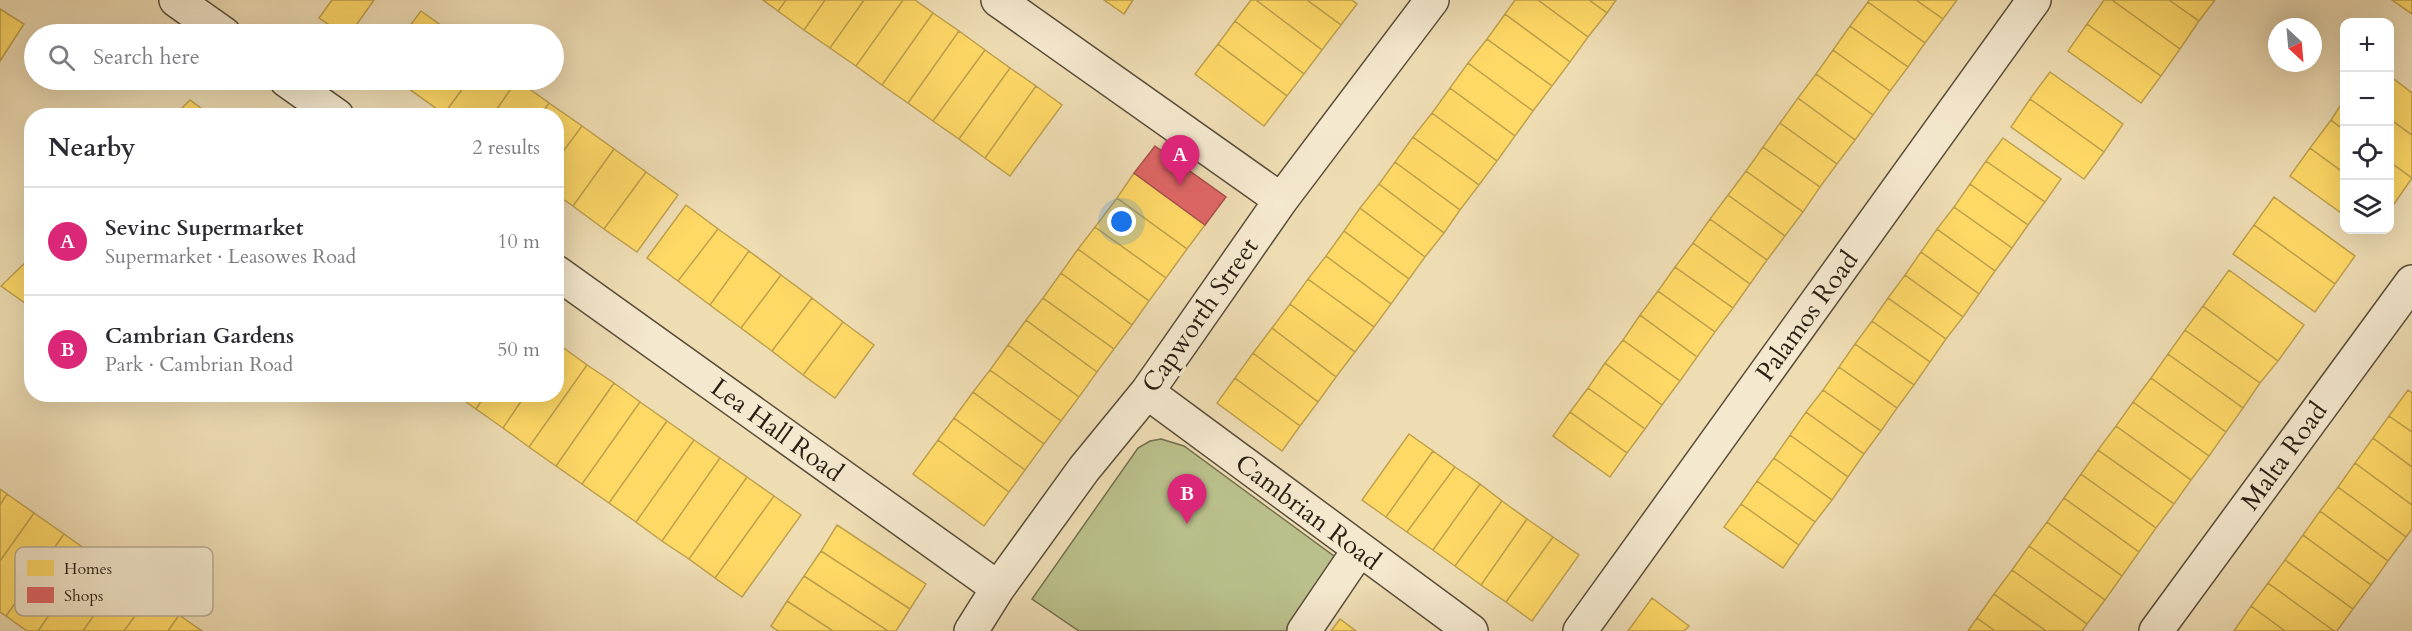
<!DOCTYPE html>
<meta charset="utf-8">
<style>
:root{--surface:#fff;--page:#f2f2f3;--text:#2b2b33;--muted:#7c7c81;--line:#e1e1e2;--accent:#db2777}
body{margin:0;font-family:Cardo,serif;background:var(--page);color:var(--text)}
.controls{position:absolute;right:18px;top:18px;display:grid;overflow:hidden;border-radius:12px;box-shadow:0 6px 24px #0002}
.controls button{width:54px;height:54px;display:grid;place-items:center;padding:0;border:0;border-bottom:2px solid var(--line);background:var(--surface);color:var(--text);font:30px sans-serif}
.compass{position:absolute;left:2268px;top:18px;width:54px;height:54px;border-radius:50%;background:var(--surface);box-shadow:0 6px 24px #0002;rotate:154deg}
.you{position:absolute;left:1122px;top:222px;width:21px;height:21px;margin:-15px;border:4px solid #fff;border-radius:50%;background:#1a73e8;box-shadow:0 0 0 9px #1a73e833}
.badge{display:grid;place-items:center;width:39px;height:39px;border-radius:50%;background:var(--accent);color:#fff;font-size:20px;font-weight:700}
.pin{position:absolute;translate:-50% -50px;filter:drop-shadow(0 2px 3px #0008)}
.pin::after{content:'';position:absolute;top:32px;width:21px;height:18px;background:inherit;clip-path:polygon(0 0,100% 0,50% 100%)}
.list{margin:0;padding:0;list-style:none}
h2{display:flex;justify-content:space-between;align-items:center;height:78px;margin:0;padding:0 24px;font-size:26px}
h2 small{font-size:20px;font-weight:400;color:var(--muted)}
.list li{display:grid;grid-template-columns:39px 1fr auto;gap:18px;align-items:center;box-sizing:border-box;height:108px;padding:0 24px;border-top:2px solid var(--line)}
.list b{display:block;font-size:22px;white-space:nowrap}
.list p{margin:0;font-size:20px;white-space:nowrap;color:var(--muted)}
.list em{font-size:20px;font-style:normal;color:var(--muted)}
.icon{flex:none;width:33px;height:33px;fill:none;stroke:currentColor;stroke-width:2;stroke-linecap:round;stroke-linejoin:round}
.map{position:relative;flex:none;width:2412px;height:631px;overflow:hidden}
.search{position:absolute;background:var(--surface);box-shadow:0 6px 24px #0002;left:24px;top:24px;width:540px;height:66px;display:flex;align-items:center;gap:15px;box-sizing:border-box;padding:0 21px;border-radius:33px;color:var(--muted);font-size:22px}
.panel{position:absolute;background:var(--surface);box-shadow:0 6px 24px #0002;left:24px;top:108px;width:540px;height:294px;border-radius:24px}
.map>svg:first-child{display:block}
.green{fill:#bac08b;stroke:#72704e;stroke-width:1.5}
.homes{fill:#ffd966;stroke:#bfa14d;stroke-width:1.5}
.shops{fill:#e06666;stroke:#a9514d;stroke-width:1.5}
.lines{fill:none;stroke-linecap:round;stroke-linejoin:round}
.street-casing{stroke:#5a4e3a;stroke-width:36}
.street{stroke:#f4e8ce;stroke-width:33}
.labels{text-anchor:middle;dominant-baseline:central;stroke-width:6;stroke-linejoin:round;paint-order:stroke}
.street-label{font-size:26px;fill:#291f12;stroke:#f4e8ce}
.key{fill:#f4e8ce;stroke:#b7ac96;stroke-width:1.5}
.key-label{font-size:16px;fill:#291f12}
</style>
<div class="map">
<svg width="2412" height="631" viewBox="0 0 2412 631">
<rect width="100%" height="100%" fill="#eedcb3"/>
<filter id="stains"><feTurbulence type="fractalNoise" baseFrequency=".00333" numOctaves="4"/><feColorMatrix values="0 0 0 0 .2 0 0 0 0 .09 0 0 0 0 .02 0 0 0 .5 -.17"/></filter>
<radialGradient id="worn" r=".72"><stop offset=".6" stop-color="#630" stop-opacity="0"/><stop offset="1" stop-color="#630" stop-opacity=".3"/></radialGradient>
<path class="green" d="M1161,439L1184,446L1338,559L1289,631H1079L1032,599L1138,448L1150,441Z"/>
<path class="homes" d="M332,0H374L350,34H343L319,18Z
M763,0H786L778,11Z
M786,0H825L804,30L778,11Z
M825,0H864L830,48L804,30Z
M864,0H903L856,66L830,48Z
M903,0H915L933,13L882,85L856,66Z
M1104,0H1133L1124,14Z
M1251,0H1256L1322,50L1304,74L1235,21Z
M1256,0H1307L1341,25L1322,50Z
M1307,0H1352L1357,4L1341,25Z
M1515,0H1538L1588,37L1570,62L1505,14Z
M1538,0H1589L1607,13L1588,37Z
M1589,0H1616L1607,13Z
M1869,0H1916L1943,19L1925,43L1868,2Z
M1916,0H1957L1943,19Z
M2104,0H2112L2180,49L2161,76L2087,24Z
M2112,0H2169L2199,21L2180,49Z
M2169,0H2215L2199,21Z
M2392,0H2412V14Z
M1868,2L1925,43L1908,67L1850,26Z
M0,9L24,24L0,61Z
M421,11L453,34H404Z
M933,13L959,31L908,103L882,85Z
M1505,14L1570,62L1552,86L1487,39Z
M1235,21L1304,74L1287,96L1218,44Z
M2087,24L2161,76L2141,103L2068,51Z
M1850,26L1908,67L1890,91L1833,50Z
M959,31L985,50L933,121L908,103Z
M1487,39L1552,86L1533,111L1468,63Z
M1218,44L1287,96L1264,126L1195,74Z
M985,50L1010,68L959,139L933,121Z
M1833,50L1890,91L1873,115L1816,74Z
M1468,63L1533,111L1515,136L1450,88Z
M1010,68L1036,86L985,158L959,139Z
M2050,72L2123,124L2104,152L2030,99Z
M1816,74L1873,115L1855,140L1798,98Z
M2390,76L2412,93V135L2390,119Z
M396,80H420L412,91Z
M420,80H469L444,114L412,91Z
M469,80H517L492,116H446L444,114Z
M517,80L549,103L540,116H492Z
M1036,86L1062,105L1010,176L985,158Z
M1450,88L1515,136L1497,161L1432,113Z
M1798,98L1855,140L1837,164L1780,123Z
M2030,99L2104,152L2084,179L2011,127Z
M190,100L212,116H174Z
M2344,100V130L2331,120Z
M549,103L582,126L556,161V116H540Z
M1432,113L1497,161L1479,185L1413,137Z
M2390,119L2412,135V178L2390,162Z
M2331,120L2344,130V173L2310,148Z
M1780,123L1837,164L1820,187L1763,147Z
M582,126L614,149L573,206L556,194V161Z
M1413,137L1479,185L1460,210L1395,162Z
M2003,138L2061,179L2045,202L1986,161Z
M1763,147L1820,187L1803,212L1746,171Z
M2310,148L2344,173V215L2290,176Z
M614,149L646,172L604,229L573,206Z
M1986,161L2045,202L2028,225L1970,184Z
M1395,162L1460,210L1444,233L1379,184Z
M2390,162L2412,178L2392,207L2390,205Z
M1746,171L1803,212L1785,236L1728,195Z
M646,172L678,195L637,252L604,229Z
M1134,173L1205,225L1187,249L1117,198Z
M1379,184L1444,233L1425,257L1360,208Z
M1970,184L2028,225L2012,248L1954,207Z
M1728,195L1785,236L1767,260L1710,219Z
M2274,197L2355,256L2335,284L2254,225Z
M1117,198L1187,249L1166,278L1095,227Z
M686,205L718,229L678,281L647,258Z
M1954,207L2012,248L1995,271L1937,229Z
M1360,208L1425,257L1409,279L1344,231Z
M1710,219L1767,260L1750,284L1693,243Z
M2254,225L2335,284L2315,312L2233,254Z
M1095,227L1166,278L1149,301L1078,249Z
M718,229L749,251L710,305L678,281Z
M1937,229L1995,271L1979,294L1921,252Z
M1344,231L1409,279L1391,304L1326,256Z
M1693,243L1750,284L1733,308L1675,267Z
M1078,249L1149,301L1132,325L1061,273Z
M749,251L781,275L741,328L710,305Z
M1921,252L1979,294L1963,317L1905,275Z
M32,256V308L1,286Z
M1326,256L1391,304L1374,327L1308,279Z
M1675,267L1733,308L1715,332L1658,291Z
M2229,270L2304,325L2278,361L2203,306Z
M1061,273L1132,325L1114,349L1043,298Z
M781,275L812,298L772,351L741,328Z
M1905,275L1963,317L1946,339L1888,298Z
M1308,279L1374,327L1355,352L1290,304Z
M1658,291L1715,332L1697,357L1640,315Z
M812,298L843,322L803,375L772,351Z
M1043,298L1114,349L1097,372L1026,320Z
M1888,298L1946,339L1930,362L1872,321Z
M1290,304L1355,352L1336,377L1272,328Z
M2203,306L2278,361L2260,383L2185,330Z
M1640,315L1697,357L1680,381L1623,340Z
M1026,320L1097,372L1079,397L1008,345Z
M1872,321L1930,362L1914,385L1855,344Z
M843,322L874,345L835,398L803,375Z
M1272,328L1336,377L1318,402L1253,353Z
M2185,330L2260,383L2243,408L2168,354Z
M1623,340L1680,381L1662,405L1605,363Z
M1855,344L1914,385L1897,408L1839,367Z
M1008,345L1079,397L1061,421L990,370Z
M561,346L587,365L529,447L503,428L526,394H556V352Z
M1253,353L1318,402L1300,426L1235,378Z
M2168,354L2243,408L2226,432L2151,378Z
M1605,363L1662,405L1645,429L1588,388Z
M587,365L614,383L556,466L529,447Z
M1839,367L1897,408L1881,431L1823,390Z
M990,370L1061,421L1044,444L973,392Z
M1235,378L1300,426L1282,451L1217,403Z
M2151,378L2226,432L2209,456L2133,402Z
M614,383L640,402L582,484L556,466Z
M1588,388L1645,429L1627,453L1570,412Z
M1823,390L1881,431L1864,454L1806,412Z
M2408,390L2412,393V432L2389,416Z
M973,392L1044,444L1025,470L954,418Z
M455,394H486L476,409Z
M486,394H526L503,428L476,409Z
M640,402L667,421L609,503L582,484Z
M2133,402L2209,456L2191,480L2116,426Z
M1570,412L1627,453L1610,477L1553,436Z
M1806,412L1864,454L1848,477L1790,435Z
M2389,416L2412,432V467L2373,438Z
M954,418L1025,470L1009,492L938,440Z
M667,421L694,440L636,522L609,503Z
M2116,426L2191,480L2174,504L2098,450Z
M1409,434L1433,451L1386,517L1362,500Z
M1790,435L1848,477L1832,500L1774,458Z
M2373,438L2412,467V505L2355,463Z
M694,440L720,458L662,541L636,522Z
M938,440L1009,492L984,526L913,474Z
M2098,450L2174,504L2156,528L2081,474Z
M1433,451L1455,467L1407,532L1386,517Z
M720,458L747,477L689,559L662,541Z
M1774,458L1832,500L1815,522L1757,481Z
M2355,463L2412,505V529L2406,537L2338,487Z
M1455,467L1480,484L1433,550L1407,532Z
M2081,474L2156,528L2139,552L2064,498Z
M747,477L774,496L715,578L689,559Z
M1757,481L1815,522L1799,545L1741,504Z
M1480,484L1502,501L1455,566L1433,550Z
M2338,487L2406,537L2388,561L2320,511Z
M0,489L7,494L0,505Z
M7,494L34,513L0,561V505Z
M774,496L801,515L742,597L715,578Z
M2064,498L2139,552L2122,576L2047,522Z
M1502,501L1527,519L1481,585L1455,566Z
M1741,504L1799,545L1783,568L1724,527Z
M2320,511L2388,561L2371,585L2303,535Z
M34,513L64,534L6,616L0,612V561Z
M1527,519L1553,537L1506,602L1481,585Z
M2047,522L2122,576L2105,600L2029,546Z
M837,525L926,584L910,609L821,551Z
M64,534L92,554L38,631H27L6,616Z
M2303,535L2371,585L2353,609L2285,560Z
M1553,537L1579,555L1532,621L1506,602Z
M2029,546L2105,600L2087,624L2012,570Z
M821,551L910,609L896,631H888L804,576Z
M92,554L122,575L83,631H38Z
M2285,560L2353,609L2337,631H2334L2268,583Z
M2012,570L2087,624L2082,631H2046L1994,594Z
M122,575L150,595L124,631H83Z
M804,576L888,631H833L787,601Z
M2268,583L2334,631H2285L2251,606Z
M1994,594L2046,631H1995L1977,618Z
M150,595L179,615L168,631H124Z
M1652,598L1689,626L1684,631H1628Z
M787,601L833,631H778L771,626Z
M2251,606L2285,631H2234Z
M179,615L202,631H168Z
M1977,618L1995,631H1968Z
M1340,619L1356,631H1331Z"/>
<path class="shops" d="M1155,146L1226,197L1205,225L1134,173Z"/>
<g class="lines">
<g class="street-casing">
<path id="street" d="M176,0L224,34
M998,0L1281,200
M286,80L337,116
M556,272L998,588
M1147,392L1471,631
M971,631L998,588L1084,469L1147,392L1281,200L1432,0
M1304,631L1359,550
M1580,631L2034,0
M2156,631L2412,282"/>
</g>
<use href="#street" class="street"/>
</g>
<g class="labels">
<g class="street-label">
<text transform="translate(1200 315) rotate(-55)">Capworth Street</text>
<text transform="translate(1807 316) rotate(-54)">Palamos Road</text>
<text transform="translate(777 430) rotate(36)">Lea Hall Road</text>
<text transform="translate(2284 456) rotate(-54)">Malta Road</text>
<text transform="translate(1308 512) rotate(37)">Cambrian Road</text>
</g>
</g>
<rect x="15" y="547" width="198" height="69" rx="9" class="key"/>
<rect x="27" y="560" width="27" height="16" fill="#ffd966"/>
<rect x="27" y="587" width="27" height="16" fill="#e06666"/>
<g class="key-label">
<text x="64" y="574">Homes</text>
<text x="64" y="601">Shops</text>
</g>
<rect width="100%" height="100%" filter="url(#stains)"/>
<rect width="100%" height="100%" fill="url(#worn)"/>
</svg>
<div class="controls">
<button>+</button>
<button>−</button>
<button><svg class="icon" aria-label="locate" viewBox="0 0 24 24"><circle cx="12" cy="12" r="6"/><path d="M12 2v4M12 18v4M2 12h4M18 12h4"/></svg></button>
<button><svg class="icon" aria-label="layers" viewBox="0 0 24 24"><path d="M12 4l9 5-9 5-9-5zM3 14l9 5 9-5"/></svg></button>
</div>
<svg class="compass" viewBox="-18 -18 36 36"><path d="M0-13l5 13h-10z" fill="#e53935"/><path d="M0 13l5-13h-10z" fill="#7c7c81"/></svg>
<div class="you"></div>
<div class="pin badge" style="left:1180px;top:185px">A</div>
<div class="pin badge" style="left:1187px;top:524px">B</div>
<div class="search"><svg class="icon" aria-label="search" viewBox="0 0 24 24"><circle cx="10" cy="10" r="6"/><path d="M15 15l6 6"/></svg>Search here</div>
<section class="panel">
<h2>Nearby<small>2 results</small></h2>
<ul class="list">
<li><span class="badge">A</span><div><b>Sevinc Supermarket</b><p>Supermarket · Leasowes Road</p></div><em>10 m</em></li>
<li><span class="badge">B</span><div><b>Cambrian Gardens</b><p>Park · Cambrian Road</p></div><em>50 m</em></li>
</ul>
</section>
</div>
